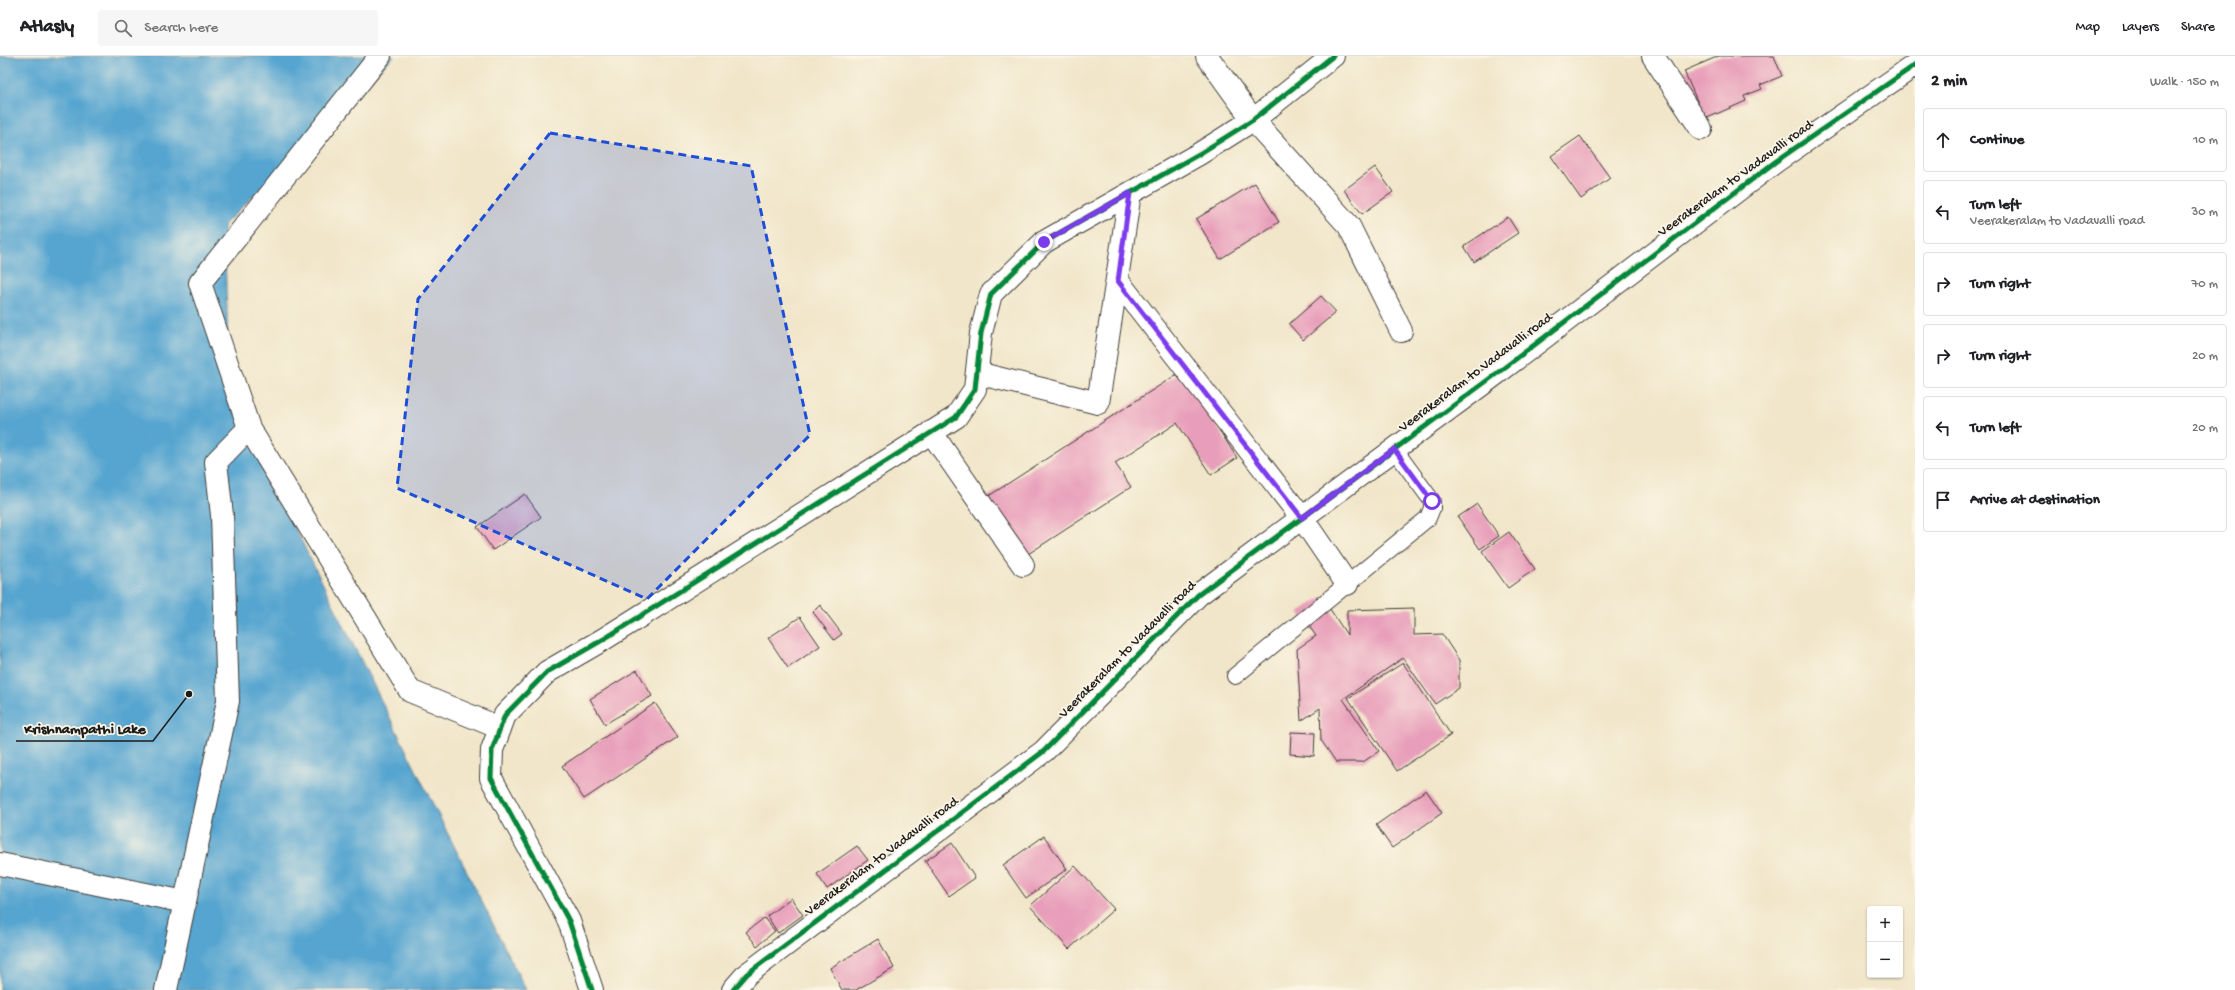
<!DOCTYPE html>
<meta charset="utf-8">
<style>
:root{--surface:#fff;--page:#f6f6f6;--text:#202124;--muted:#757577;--line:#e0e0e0}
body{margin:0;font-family:"Gochi Hand",sans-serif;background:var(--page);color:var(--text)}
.controls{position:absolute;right:12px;bottom:12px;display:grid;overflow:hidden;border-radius:4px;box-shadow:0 1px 3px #0004}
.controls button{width:36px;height:36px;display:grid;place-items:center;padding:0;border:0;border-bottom:1px solid var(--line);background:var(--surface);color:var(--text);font:20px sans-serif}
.stop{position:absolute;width:12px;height:12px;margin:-9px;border:3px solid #7c3aed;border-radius:50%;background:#fff}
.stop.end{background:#7c3aed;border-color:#fff;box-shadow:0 1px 4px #0008}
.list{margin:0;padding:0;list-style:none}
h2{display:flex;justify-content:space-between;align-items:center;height:52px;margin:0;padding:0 16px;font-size:17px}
h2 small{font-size:13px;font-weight:400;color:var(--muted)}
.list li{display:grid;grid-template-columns:26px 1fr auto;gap:12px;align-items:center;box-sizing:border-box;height:64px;margin:0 8px 8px;padding:0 8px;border:1px solid var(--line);border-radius:4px}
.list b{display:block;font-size:15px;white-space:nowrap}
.list p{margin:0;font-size:13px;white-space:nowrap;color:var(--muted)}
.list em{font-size:13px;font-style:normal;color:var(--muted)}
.icon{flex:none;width:22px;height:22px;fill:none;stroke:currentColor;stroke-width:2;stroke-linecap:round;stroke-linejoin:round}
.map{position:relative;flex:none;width:1915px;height:934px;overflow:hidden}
header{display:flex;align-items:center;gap:24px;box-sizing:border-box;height:56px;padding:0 20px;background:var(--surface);border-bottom:1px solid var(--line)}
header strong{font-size:19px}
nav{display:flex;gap:22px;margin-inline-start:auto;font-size:14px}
.search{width:280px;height:36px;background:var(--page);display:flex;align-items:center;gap:10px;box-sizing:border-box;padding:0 14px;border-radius:4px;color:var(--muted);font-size:15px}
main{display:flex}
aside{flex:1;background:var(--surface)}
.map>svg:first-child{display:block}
.water{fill:#57a5d0;stroke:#3a6076}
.building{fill:#e89eba}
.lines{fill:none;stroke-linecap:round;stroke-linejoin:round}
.service-casing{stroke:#3c3a36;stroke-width:18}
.minor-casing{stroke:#3c3a36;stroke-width:24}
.tertiary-casing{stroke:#3c3a36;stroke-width:24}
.service{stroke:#fff;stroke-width:16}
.minor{stroke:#fff;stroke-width:22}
.tertiary{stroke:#fff;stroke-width:22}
.cycleway-casing{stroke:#fcf5e5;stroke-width:8}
.cycleway{stroke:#00873e;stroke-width:5}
.route{stroke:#7c3aed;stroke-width:5}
.marked{fill:#1d4ed8;fill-opacity:0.2;stroke:#1d4ed8;stroke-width:3;stroke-dasharray:8 5;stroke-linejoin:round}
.labels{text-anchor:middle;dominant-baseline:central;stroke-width:3.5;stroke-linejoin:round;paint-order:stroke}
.street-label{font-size:14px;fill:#1c1c1c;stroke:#fcf5e5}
.leader{fill:none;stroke:#1c1c1c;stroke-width:1.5}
.callout-dot{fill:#1c1c1c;stroke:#fcf5e5;stroke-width:1.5}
.callout-label{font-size:15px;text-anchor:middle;font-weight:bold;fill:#1c1c1c;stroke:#fcf5e5;stroke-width:3.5;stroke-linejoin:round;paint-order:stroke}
</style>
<header>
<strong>Atlasly</strong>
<div class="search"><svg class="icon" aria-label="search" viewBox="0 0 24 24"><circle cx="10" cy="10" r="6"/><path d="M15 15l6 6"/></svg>Search here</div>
<nav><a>Map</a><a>Layers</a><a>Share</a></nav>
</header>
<main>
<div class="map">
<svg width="1915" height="934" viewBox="0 0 1915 934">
<rect width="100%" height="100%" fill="#fcf5e5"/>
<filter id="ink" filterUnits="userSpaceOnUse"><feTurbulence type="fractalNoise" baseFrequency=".025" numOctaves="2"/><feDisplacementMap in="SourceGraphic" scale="8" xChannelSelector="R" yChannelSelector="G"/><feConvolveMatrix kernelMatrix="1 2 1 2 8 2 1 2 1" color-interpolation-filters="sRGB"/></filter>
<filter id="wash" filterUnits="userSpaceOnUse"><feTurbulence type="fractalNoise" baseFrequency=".012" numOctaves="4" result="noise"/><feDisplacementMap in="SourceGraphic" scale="16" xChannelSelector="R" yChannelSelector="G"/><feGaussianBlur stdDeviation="0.9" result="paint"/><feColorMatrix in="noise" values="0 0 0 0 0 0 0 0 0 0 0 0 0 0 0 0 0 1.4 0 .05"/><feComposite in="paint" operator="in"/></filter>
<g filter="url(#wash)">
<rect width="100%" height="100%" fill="#f1e6ca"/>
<path class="water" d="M0,0H394L224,169L230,342L526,934H0Z"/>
<g id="blocks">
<path class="building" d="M1719,0H1774L1782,20L1760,29L1762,33L1744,40L1746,45L1705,63L1684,15Z
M1580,80L1610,122L1581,143L1551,100Z
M1375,111L1393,136L1362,158L1344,134Z
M1255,127L1279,166L1220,203L1196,163Z
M1508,161L1518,177L1474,206L1464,190Z
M1321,240L1336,256L1303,284L1289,268Z
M1182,315L1237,402L1211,419L1177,367L1115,407L1131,431L1022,502L984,443Z
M525,438L541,461L493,494L477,471Z
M1477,448L1499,480L1480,493L1458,461Z
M1509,476L1535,513L1508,532L1482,495Z
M1322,541L1347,579V554L1414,552V579L1442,578L1459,604V632L1435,648L1403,602L1343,643L1379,695L1363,706H1336L1321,684L1320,652L1301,665L1297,593L1316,580L1299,556Z
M820,549L842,578L834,584L813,556Z
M800,561L820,590L788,612L768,582Z
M1403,607L1451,679L1397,715L1348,642Z
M637,614L652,640L605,668L590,643Z
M655,647L678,681L584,743L562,710Z
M1291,676L1315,677L1314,700L1290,698Z
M1426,734L1442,757L1392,792L1376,769Z
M1044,780L1067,813L1026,842L1003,809Z
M952,787L975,822L949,840L925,805Z
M857,790L868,804L827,833L817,818Z
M1075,810L1114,853L1069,893L1030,850Z
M791,842L803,859L778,877L767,860Z
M764,862L775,875L757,890L746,876Z
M878,883L894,912L856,934H842L830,912Z"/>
</g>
</g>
<g filter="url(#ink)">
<use href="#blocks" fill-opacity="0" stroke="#3c3a36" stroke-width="1"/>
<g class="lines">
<g class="service-casing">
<path id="service" d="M1235,620L1428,462L1432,452V445L1394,393"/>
</g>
<g class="minor-casing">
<path id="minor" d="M380,0L200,227L249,372L410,635L500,672
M1207,0L1253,64L1349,170L1401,275
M1653,0L1701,73
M1118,225L1302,462L1347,528
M977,317L1098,347L1130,137
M931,376L1023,509
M0,808L185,846
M166,934L228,645L222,459L216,406L249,372
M592,934L569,865L491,722L492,694L505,659L547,616L604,583L956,361L975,333L981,277L991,238L1044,186L1199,98L1253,64L1333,0"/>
</g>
<g class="tertiary-casing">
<path id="tertiary" d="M733,934L747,918L1044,695L1198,539L1496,318L1775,106L1915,9"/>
</g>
<use href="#service" class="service"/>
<use href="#minor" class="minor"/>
<use href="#tertiary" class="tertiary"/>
<g class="cycleway-casing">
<path id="cycleway" d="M592,934L569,865L491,722L492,694L505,659L547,616L604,583L956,361L975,333L981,277L991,238L1044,186L1199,98L1253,64L1333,0
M733,934L747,918L1044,695L1198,539L1496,318L1775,106L1915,9"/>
</g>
<use href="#cycleway" class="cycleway"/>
</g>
</g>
<g class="lines" filter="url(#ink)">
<path class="route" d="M1044,186L1130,137L1118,225L1302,462L1394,393L1432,445"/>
</g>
<path class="marked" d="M550,77L751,110L810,379L647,543L397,432L418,243Z"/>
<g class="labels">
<g class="street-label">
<text transform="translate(1736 123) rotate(-36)">Veerakeralam to Vadavalli road</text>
<text transform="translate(1476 317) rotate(-37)">Veerakeralam to Vadavalli road</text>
<text transform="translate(1128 594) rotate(-45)">Veerakeralam to Vadavalli road</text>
<text transform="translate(882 801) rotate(-37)">Veerakeralam to Vadavalli road</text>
</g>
</g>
<path class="leader" d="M189 638L153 685H16"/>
<circle class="callout-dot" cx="189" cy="638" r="4"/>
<g class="callout-label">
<text x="85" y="677">Krishnampathi Lake</text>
</g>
</svg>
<div class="controls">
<button>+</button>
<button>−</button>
</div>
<div class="stop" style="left:1432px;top:445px"></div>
<div class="stop end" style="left:1044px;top:186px"></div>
</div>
<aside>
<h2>2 min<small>Walk · 150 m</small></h2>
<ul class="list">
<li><svg class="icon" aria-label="ahead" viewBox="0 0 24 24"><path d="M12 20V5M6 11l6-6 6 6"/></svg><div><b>Continue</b></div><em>10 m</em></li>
<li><svg class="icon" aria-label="left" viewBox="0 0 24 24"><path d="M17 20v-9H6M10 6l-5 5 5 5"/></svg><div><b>Turn left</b><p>Veerakeralam to Vadavalli road</p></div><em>30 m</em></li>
<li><svg class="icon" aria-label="right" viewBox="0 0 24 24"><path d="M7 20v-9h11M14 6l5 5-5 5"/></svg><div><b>Turn right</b></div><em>70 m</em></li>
<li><svg class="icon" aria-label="right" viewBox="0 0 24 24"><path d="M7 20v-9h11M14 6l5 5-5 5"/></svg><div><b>Turn right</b></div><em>20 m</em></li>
<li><svg class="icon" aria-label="left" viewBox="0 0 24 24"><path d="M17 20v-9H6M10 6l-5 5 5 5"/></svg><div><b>Turn left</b></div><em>20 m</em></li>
<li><svg class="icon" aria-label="arrive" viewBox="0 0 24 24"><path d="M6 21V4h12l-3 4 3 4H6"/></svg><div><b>Arrive at destination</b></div></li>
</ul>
</aside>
</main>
